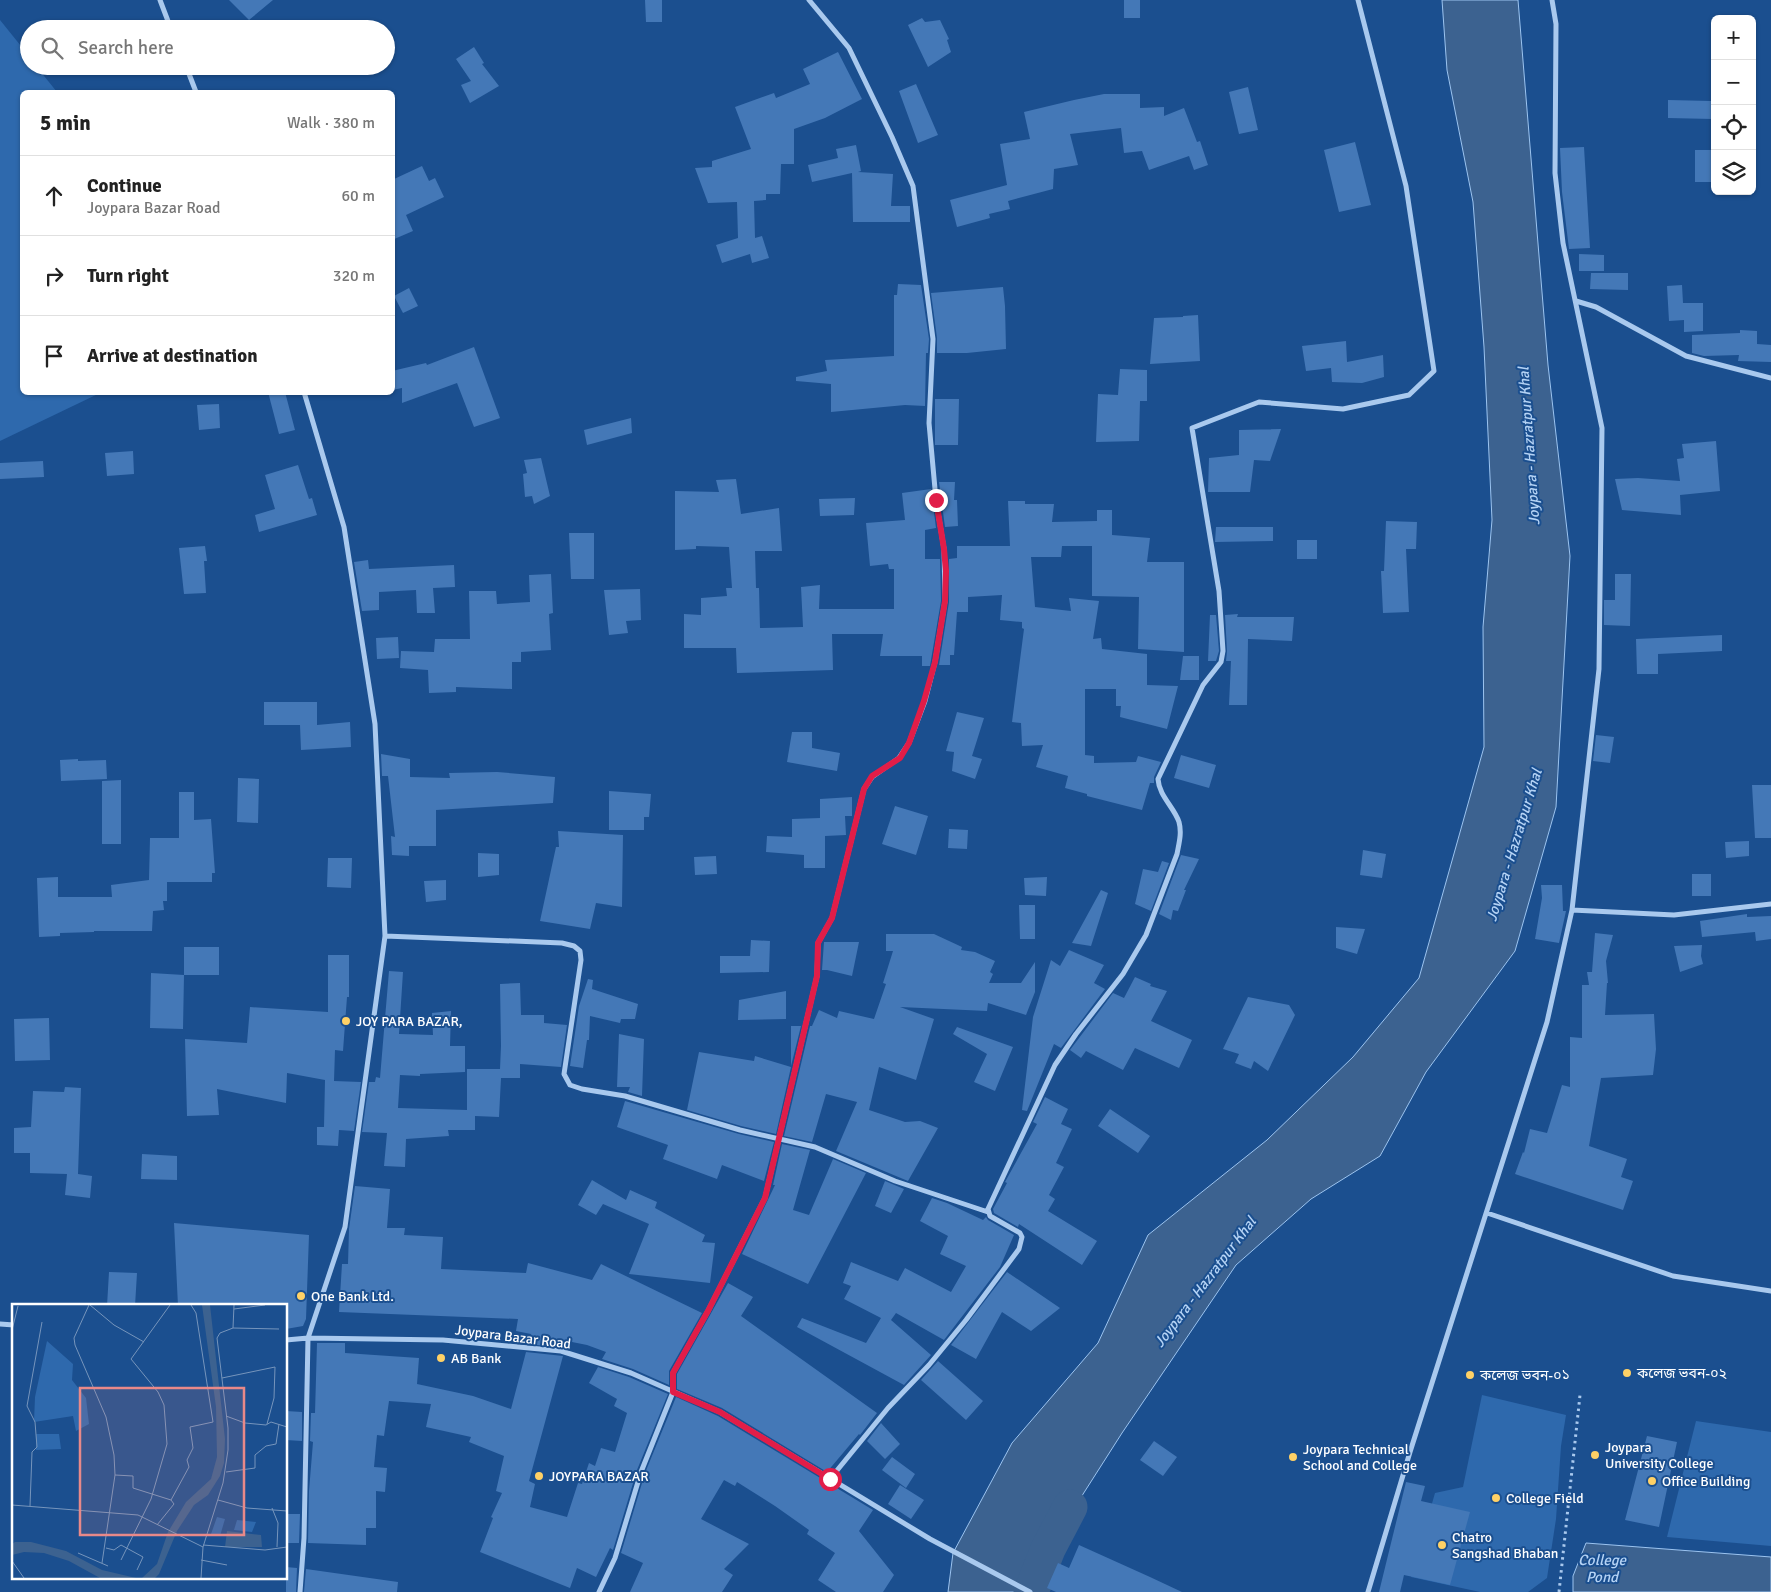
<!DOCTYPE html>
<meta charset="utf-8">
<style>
:root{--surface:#fff;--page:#f2f2f2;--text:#222;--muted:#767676;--line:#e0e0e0}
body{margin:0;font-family:Signika,"Noto Sans Bengali",sans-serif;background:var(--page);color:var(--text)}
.controls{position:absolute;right:15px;top:15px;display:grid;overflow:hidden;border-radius:8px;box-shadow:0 1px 4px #0004}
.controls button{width:45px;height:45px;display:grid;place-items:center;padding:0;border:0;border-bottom:1px solid var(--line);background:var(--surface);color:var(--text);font:25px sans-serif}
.stop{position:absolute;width:15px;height:15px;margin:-11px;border:4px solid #e11d48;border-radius:50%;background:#fff}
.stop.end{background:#e11d48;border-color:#fff;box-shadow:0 1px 5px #0008}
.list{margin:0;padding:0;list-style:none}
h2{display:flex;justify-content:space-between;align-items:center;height:65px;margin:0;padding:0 20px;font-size:21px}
h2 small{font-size:16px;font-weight:400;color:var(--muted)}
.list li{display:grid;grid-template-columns:32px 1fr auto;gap:15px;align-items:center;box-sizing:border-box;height:80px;padding:0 20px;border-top:1px solid var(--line)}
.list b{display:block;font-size:19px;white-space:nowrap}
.list p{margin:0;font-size:16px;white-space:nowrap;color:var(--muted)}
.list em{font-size:16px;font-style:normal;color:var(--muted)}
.icon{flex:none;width:28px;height:28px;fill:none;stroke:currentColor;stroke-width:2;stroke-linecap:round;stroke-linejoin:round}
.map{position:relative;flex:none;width:1771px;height:1592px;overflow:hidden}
.search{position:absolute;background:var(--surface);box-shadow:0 1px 4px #0004;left:20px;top:20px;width:375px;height:55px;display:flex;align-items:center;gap:12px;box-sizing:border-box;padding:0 18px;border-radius:28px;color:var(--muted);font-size:19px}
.panel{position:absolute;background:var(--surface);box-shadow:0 1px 4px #0004;left:20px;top:90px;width:375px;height:305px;border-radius:8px}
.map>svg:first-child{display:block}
.green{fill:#2e69ad}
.water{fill:#3c6290;stroke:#9cc4f0}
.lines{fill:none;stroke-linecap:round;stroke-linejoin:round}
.river{stroke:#3c6290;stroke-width:35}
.building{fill:#4478b7}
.path{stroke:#a9c9ee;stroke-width:3;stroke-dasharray:2.5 4;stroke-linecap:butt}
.street{stroke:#a9c9ee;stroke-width:5}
.route{stroke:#e11d48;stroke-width:6}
.poi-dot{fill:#ffd166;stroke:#1b4f8f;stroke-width:2}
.labels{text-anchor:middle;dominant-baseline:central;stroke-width:4;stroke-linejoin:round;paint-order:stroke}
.poi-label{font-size:14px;fill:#fff;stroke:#1b4f8f;text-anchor:start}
.street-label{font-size:14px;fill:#fff;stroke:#1b4f8f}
.water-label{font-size:15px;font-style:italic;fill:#b5d3f5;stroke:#1b4f8f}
.inset-road{fill:none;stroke:#7695bc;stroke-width:1}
.view{fill:#e88989;fill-opacity:0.15;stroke:#e88989;stroke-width:2.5}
.inset-edge{fill:none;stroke:#fff;stroke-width:2.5}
</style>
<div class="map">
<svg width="1771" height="1592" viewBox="0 0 1771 1592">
<rect width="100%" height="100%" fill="#1b4f8f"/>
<path class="green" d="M0,20L29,56V66H36L57,92H22V392L100,393L0,441Z
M1482,1395L1566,1415L1561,1446L1556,1519L1547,1578L1528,1592H1480L1411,1577L1435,1493L1463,1487Z
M1696,1421L1771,1432V1546L1667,1537Z"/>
<path class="water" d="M1442,0H1518L1548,365L1570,556L1556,807L1515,951L1426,1072L1380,1156L1311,1199L1236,1265L1122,1433L1048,1549L1031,1592H948L953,1553L1012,1443L1098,1343L1148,1235L1267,1140L1353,1057L1419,978L1484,747L1483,627L1492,520L1484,347L1473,202L1447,70Z
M1586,1543L1771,1557V1592H1573V1576Z"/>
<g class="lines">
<path class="river" d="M1031,1592L1048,1549L1070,1507"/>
</g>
<path class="building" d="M229,0H273L249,20Z
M645,0H662V22H646Z
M1124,0H1140V18H1124Z
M922,18L925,22L940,20L949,39L947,40L951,52L928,67L908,25Z
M474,47L484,63L482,64L499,86L470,103L461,85L471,81L456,59Z
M838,52L862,99L825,118L794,129V164H781L780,194H766V200L754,201L755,238L762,236L769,258L752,263L750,254L722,263L716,245L738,238L737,202L708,203L695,168L712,167V161L751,149L735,107L774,93L776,98L810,84L803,69Z
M916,84L938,135L918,143L899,91Z
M1248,87L1258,130L1239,134L1229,92Z
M1104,94H1140V108L1164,107V116L1184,108L1197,142L1200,141L1208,165L1194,170L1189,156L1149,170L1142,151L1124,153L1121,128L1070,134L1078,165L1054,169L1053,189L1008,201L1010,209L989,214L990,218L957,227L950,200L1007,185L1000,144L1030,139L1024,112L1074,100Z
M1668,100L1711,101L1713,119L1668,118Z
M1355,142L1371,205L1339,212L1324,150Z
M856,145L861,171L858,172L893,174L891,206H910V222H853L852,173L812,182L808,165L838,158L836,149Z
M1584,147L1590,248L1569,249L1562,192L1560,148Z
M1695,150H1715V182H1695Z
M422,166L429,181L435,178L444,197L406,215L413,231L392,240V180Z
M1579,254L1604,255V271H1579Z
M1591,273H1628V290L1590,289Z
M898,284L921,285L929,339L928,353H926L925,406L905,405L831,412V384L796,381V377L827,371L825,360L894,356V295H897Z
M1682,285L1683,303H1703V331L1684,332V320L1669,321L1667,286Z
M1003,287L1005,306L1006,349L967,353H937V338L931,293Z
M409,288L418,306L403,313L394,296Z
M1198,315L1200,361L1150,364L1154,318L1183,317V316Z
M1740,330L1757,331V344L1771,345V362L1738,361L1739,355L1704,356L1692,353V335L1740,333Z
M1346,341L1347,362L1383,355L1384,377L1362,383L1332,382L1331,368L1306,371L1302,346Z
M474,347L500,418L474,427L457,383L402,403V388L392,390V371L426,363L427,365Z
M1120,369L1147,370V401H1140L1139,441L1096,442L1098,394L1118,395Z
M268,392H285L295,430L279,434Z
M935,399H959L958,445H935Z
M219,404L220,428L199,430L197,405Z
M631,418L632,433L587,445L584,430Z
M1281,429L1270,461L1254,460L1250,492H1208L1209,458L1239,455V430Z
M1716,441L1720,491L1680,495L1681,515L1622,510L1615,479L1638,478L1680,481L1677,459L1684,458L1682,444Z
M133,451L134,474L107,476L105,453Z
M541,458L550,496L534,504L532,496L525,497L523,474L527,473L524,460Z
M43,461L44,477L0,479V463Z
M298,465L309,499L312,498L317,515L259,532L255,515L275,509L265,475Z
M736,479L741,514L779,508L782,551H755L756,588H759L760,628L803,627L801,587L820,585L819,609H894V569H889L888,564L870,566L866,523L905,520L902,493L931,489L936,528L925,530V559H940L941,601L930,666H922V656H880L883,634H832L833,670L737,673L736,648H684V614L701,615V598L727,596L726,588H732L729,547L696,546V549L675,550V491L719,492L716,480Z
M939,482H955L954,500H957L958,526L945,527Z
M855,498L854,515L820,516L819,499Z
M1008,501H1025V504H1054L1052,522L1097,521V510H1112V535L1150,538L1147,562H1184V652L1138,649L1139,597L1092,596V546H1062L1061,557H1031L1035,607L1071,611L1069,598L1099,601L1093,639L1101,638L1102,649L1147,654V685L1178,686L1167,729L1120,717L1121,706H1116V689H1085V755L1094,756V763L1136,762L1138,756L1161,762L1154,777V783H1150L1142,810L1087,796V794L1065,788L1068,776L1036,767L1043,745L1022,746L1021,723L1012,722L1024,629L1022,628V622L1000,620L1002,595L968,597V612H957L954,655H950V665H939L949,602V559L957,558V546H1010Z
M1386,521L1417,522L1416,549H1406L1409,612L1383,613L1381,571H1384Z
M1216,527H1273V541L1215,542Z
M569,533H594V579H571Z
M1297,540H1317V559H1297Z
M205,546L207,561H204L206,593L184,594L179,548Z
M368,560L369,569L454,565L455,587L433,588L435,613H417L416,590L379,592V610L362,611L354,562Z
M551,574L553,613L549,614L551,650L521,652V662H512V689L456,687V692L429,693L428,670L400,668L401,651L434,652L435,639H470L469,591H496L497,604L530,602L529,575Z
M1615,574H1631L1630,626L1604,625V600H1615Z
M640,589L641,620L626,621L628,633L609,635L604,590Z
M1238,614L1237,617H1294L1292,641L1248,639L1247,705H1229L1231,661H1226L1227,651L1225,615Z
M1210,615H1216L1219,651L1216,661H1208Z
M1722,635V651L1658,654V674H1637L1636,639Z
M398,637L399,658L377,659L376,638Z
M1183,656H1199V680H1180Z
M264,702H317V725L350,722L351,747L301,750L300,725H264Z
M957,712L984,718L972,756L982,759L975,779L952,771L954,752L946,751Z
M792,732H812V748L840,753L837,771L787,762Z
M1596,735L1614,737L1610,763L1593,761Z
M381,754L410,759V777L450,778L449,773L497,772L555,777L553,803L436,810V846H409V856L392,855L391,836L395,837L388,776H382Z
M1181,755L1216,765L1209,788L1174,778Z
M78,759V761L106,760L107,779L61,781L60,760Z
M238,778L259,779L258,823L237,822Z
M121,780V844H102V781Z
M1752,785H1771V838H1755Z
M609,791L651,794L649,817H644V830H609Z
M179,792H194V820L211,819L215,873H212V882H167V901H163L164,910L153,911L152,931H94V932L60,933V936L39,937L37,878L58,877V897H112L111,885L149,880L150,838H179Z
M852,797V816H845L846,835L825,836V868H804V855L766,852L767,836L792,837V819L820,818V799Z
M895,806L928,816L916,855L882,844Z
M949,829L968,830L967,849L948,848Z
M558,831L623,835L622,907L596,903L590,929L540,921L556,847H559Z
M1749,841V856L1726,858L1725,842Z
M1363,850L1386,854L1382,878L1360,875Z
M478,853L499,854V875L478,877Z
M1181,855L1199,859L1184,890H1186L1178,911L1173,910L1171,920L1159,914Z
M716,856L717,874L695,875L694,857Z
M328,858H352L351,888L327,887Z
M1162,861L1169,863L1151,911L1135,904L1143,869L1158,872Z
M1692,874H1711V896H1692Z
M1047,877L1046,896L1025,895L1024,878Z
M446,880V900L426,902L424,881Z
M1541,885H1562L1563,911H1566L1559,943L1535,939L1542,898Z
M1101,890L1108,893L1091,946L1072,943Z
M1019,905H1035V939H1020Z
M1747,914V917L1771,916V939L1756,941L1755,932L1702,937L1700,921Z
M1336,927L1365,929L1357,954L1336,948Z
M1595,933L1613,935L1606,961L1608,983H1607L1605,1015L1654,1014L1656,1049L1653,1075L1601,1078L1589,1146L1627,1159L1621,1177L1633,1181L1623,1210L1515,1174L1523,1152L1524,1153L1530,1129L1547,1133L1562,1085L1570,1087V1037L1582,1038V985H1589L1587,972H1592Z
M886,934H934L962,947L961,950L975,952L995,961L990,972L993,974L989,983H1021L1035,962V992L1026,1015L988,1003L987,1011L900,1007L934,1019L916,1080L879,1067L869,1110L905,1122L920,1121L938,1128L908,1181L836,1151L857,1102L826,1094L812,1142L784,1136L810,1026H812L819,1010L837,1018L839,1011L874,1019L886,984L883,983L893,951H886Z
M751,940L770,941L769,972L720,973V956H750Z
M824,942H859L852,976L827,970H822Z
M1702,945L1701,956L1703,964L1680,972L1674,946Z
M184,947H219V975H184Z
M1069,950L1104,965L1094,983L1105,989L1061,1048L1054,1044L1027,1111L1022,1110L1033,1017L1051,960L1060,966Z
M328,955H349V997H347L343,1051L335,1050L334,1081L361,1082L354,1131L339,1130L338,1146L317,1145V1127H324L325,1080L287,1073L286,1103L217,1089L219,1115L187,1116L185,1039L247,1043L250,1007L328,1012Z
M389,971L403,972L399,1034L433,1035L432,1013L451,1011L450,1046H465V1072L420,1074V1076L400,1075L398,1108L467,1110V1069H500L501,1046L500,984L520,983L521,1015H544V1023L567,1025L561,1067L520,1064V1078H501L499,1117L475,1116V1130H448L449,1136L406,1139L405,1167L384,1166L387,1133L362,1132L369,1082H375L376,1077L380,1078Z
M151,973L184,975L183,1029L150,1028Z
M1135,977L1151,984L1150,986L1167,991L1151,1021L1192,1040L1179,1068L1135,1048L1123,1070L1086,1051L1081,1058L1070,1050L1113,993L1124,998Z
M588,979L593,980L592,989L638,1004L635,1019H621L620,1023L590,1016L589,1040H587L583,1068L570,1066L579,1006Z
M786,991V1019L738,1020L739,1000Z
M1248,997L1289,1005L1295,1015L1268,1071L1254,1061L1251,1069L1235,1063L1239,1054L1223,1049Z
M49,1018L50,1060L15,1061L14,1019Z
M791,1026H801L791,1066Z
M957,1027L1013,1047L995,1091L974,1082L987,1054L953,1034Z
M619,1034L644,1039L642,1096L628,1092L630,1087H617Z
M699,1052L754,1061L755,1056L791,1067L776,1134L741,1126L687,1110Z
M65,1087L81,1088L78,1174L92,1176L90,1198L65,1195L67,1174L30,1173V1153H14V1128L31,1127L33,1091L64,1092Z
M1045,1097L1068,1109L1061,1124L1072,1129L1056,1163L1064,1167L1049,1195L1055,1199L1048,1211L1097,1241L1082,1265L1019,1224L1018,1227L994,1213L993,1209L1007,1183L1005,1182L1037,1124L1033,1122Z
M625,1101L739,1134L774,1142L764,1181L722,1165L717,1179L663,1159L668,1145L617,1127Z
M1110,1109L1150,1136L1138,1153L1098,1126Z
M782,1144L810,1150L793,1210L809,1215L833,1159L866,1173L808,1284L742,1254L775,1185H773Z
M142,1154L177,1156V1180L141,1179Z
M592,1180L626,1200L630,1190L657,1202L655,1208L705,1235L702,1242L715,1243L710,1283L629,1274L649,1224L603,1204L596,1215L578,1205Z
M885,1181L904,1189L891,1213L875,1206Z
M355,1186L390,1189L387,1228H405L404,1235L443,1237L441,1269L526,1273L528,1263L592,1280L601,1264L702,1313L669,1371V1385L633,1369L602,1359L606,1352L587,1345L567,1341L565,1348L528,1344L531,1334L516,1331L518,1319L339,1312L342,1264H348L349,1229Z
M932,1198L947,1203L983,1220L986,1217L988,1220L1014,1235L1000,1267L944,1340L896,1313L891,1320L931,1355L904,1385L797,1327L802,1318L866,1343L881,1318L844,1299L851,1286L843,1283L851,1262L898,1281L905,1268L951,1292L966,1266L940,1254L948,1236L920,1221Z
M174,1223L309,1235L306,1319L303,1326L286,1329V1306H178Z
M109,1272L137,1273L135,1306H107Z
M1007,1272L1060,1308L1031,1331L1002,1312L976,1359L951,1345Z
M728,1283L753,1297L741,1316L877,1413L860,1435L859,1434L827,1472L722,1408L677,1389V1374Z
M317,1343H345V1353L419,1358L417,1384L473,1396L511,1409L526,1352L563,1356L529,1481L535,1484L530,1507L567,1517L578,1483L582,1484L589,1463L595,1466L601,1448L615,1452L627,1413L614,1406L617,1399L589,1383L598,1367L629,1377L668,1394L637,1470L613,1550L610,1548L596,1577L577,1568L570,1588L480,1552L493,1518L491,1517L502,1493L496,1491L504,1456L469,1442L471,1437L426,1427L431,1404L389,1401L384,1436L377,1435L374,1467L387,1468L385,1492L376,1491V1528H366V1545L308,1543L309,1491L313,1442L310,1441L311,1413H315Z
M938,1361L983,1401L966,1420L921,1380Z
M676,1397L718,1416L873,1510L859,1531L894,1575L883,1592H836L818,1580L835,1553L807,1534L809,1530L775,1506L737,1482L735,1486L724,1480L701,1519L749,1544L724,1569L733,1575L722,1592H630L643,1563L621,1553L645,1473Z
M286,1411L302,1412V1441L286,1440Z
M881,1423L900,1444L885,1459L867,1441Z
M1647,1436L1677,1442L1659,1527L1625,1520Z
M1154,1441L1177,1457L1163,1476L1140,1460Z
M892,1457L915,1474L906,1488L882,1470Z
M1406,1482L1425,1486L1421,1501L1470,1512L1450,1585L1404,1575L1400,1592H1379Z
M900,1485L924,1500L911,1519L888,1504Z
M286,1514H300L299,1543H286Z
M1079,1545L1150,1577L1182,1592H1056L1047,1588L1058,1563L1069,1568Z
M286,1567L297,1568L296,1592H286Z
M306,1569L398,1582L397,1592H304Z"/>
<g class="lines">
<path class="path" d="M1559,1592L1580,1395"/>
<path class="street" d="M160,0L171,29
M186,66L196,92
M1576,301L1596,307L1686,356L1771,378
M1572,910L1674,915L1771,904
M385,936L562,943L574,946L580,951L581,960L564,1074L570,1085L582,1089L625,1096L740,1130L815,1147L895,1181L988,1212
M1487,1213L1673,1276L1771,1291
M0,1324L14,1325
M286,1340L308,1338L443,1340L561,1351L631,1373L720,1412L930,1539L1030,1592
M830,1479L888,1408L929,1365L966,1320L1019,1249L1022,1237L1020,1233L990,1216L988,1209L1055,1065L1076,1034L1123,974L1146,935L1177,854C1179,843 1182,833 1179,822C1174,807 1159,796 1158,779L1203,685L1221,662L1223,651L1219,591L1192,428L1259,402L1343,409L1409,395L1434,371L1406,186L1358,0
M300,1592L304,1538L308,1338L345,1227L385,936L375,724L344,527L304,392
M599,1592L615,1558L641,1472L673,1392V1373L708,1311L765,1198L817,976L818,943L832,918L864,789L872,777L899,758L909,743L925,701L935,662L945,601L944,549L936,500L929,423L933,339L913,186L892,137L849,48L809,0
M1368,1592L1410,1452L1547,1022L1572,910L1599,669L1602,428L1563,243L1555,173L1556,24L1552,0"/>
</g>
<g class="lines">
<path class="route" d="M830,1479L720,1412L673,1392V1373L708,1311L765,1198L817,976L818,943L832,918L864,789L872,776L900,758L909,743L924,701L935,662L945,601L946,571L944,549L936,500"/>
</g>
<g class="poi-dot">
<circle cx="346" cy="1021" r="5"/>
<circle cx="301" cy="1296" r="5"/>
<circle cx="441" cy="1358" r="5"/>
<circle cx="1627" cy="1373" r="5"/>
<circle cx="1470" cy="1375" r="5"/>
<circle cx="1595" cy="1455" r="5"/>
<circle cx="1293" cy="1457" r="5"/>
<circle cx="539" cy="1476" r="5"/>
<circle cx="1652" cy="1481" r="5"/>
<circle cx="1496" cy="1498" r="5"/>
<circle cx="1442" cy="1545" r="5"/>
</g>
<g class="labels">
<g class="poi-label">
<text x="356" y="1021">JOY PARA BAZAR,</text>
<text x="311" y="1296">One Bank Ltd.</text>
<text x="451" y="1358">AB Bank</text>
<text x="1637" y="1373">কলেজ ভবন-০২</text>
<text x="1480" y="1375">কলেজ ভবন-০১</text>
<text x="1605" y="1447">Joypara<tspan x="1605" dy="16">University College</tspan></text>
<text x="1303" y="1449">Joypara Technical<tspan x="1303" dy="16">School and College</tspan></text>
<text x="549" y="1476">JOYPARA BAZAR</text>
<text x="1662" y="1481">Office Building</text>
<text x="1506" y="1498">College Field</text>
<text x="1452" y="1537">Chatro<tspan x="1452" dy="16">Sangshad Bhaban</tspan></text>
</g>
<g class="street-label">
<text transform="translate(513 1337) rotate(7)">Joypara Bazar Road</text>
</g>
<g class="water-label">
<text transform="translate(1529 446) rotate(-94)">Joypara - Hazratpur Khal</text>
<text transform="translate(1514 845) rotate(-73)">Joypara - Hazratpur Khal</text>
<text transform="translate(1205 1282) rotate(-53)">Joypara - Hazratpur Khal</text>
<text x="1602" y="1560">College<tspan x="1602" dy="17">Pond</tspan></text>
</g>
</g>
<g transform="translate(12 1304)">
<rect width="275" height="275" fill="#1b4f8f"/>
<path d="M35,37L61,60L60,76L74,94L77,120L64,127L61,112L22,118L23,93ZM24,130H47L49,145L24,146ZM205,213L213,215L208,232L199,230ZM225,216L244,218L240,228L222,226Z" fill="#2e69ad"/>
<path d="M190,1H198L213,135L212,159L208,172L196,191L182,201L165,227L147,270L143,274H130L145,260L156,228L174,198L199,175L205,153L204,103ZM215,227L249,231L250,243H213ZM3,238H19L54,247L90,266L124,274H88L57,257L32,249L12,248L0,251V240Z" fill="#3c6290"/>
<path class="inset-road" d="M77,1L62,34L63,41L94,113L102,151L103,171L90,259M78,1L102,21L132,38M222,5L253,1M221,24L267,25M0,26L6,2M210,74L263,63L262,94L255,120M214,112L233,119L254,121L259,118L275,123M214,168L243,164V151L254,142L264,140L267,120M103,171L121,172V184L159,196M206,196L235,204L275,207M0,201L126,211L191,243L189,274M18,202L20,148L25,143L23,118L15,102L30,18M260,204L266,219L265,243M145,221L162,200L159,196L177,163L175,156L181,144L178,123L201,118L184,9L179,1M191,241L253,246L275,243M191,243L211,179L216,146V124L205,34L208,29L221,24L222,1M94,244L102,246L109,241L131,253L125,266M66,249L96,262M109,256L139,195L155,140L152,101L146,88L119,55L158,1M189,256L215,261M0,257L12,274"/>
<path class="view" d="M68,84H232V231H68Z"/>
<rect width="275" height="275" class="inset-edge"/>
</g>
</svg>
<div class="controls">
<button>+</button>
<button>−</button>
<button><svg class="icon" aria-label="locate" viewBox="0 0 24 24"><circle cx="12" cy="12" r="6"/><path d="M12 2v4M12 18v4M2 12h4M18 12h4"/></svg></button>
<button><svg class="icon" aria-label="layers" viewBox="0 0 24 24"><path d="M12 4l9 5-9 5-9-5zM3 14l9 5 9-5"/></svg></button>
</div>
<div class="stop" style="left:830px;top:1479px"></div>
<div class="stop end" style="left:936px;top:500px"></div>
<div class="search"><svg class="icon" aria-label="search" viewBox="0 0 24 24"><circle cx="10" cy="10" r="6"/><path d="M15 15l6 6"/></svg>Search here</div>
<section class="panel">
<h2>5 min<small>Walk · 380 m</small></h2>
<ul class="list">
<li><svg class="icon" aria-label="ahead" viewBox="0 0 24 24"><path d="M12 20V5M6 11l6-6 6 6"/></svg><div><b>Continue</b><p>Joypara Bazar Road</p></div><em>60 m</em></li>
<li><svg class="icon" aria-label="right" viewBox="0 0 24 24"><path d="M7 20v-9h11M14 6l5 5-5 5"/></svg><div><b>Turn right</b></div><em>320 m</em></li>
<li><svg class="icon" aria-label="arrive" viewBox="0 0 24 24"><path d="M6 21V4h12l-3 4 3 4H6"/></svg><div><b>Arrive at destination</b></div></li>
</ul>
</section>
</div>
